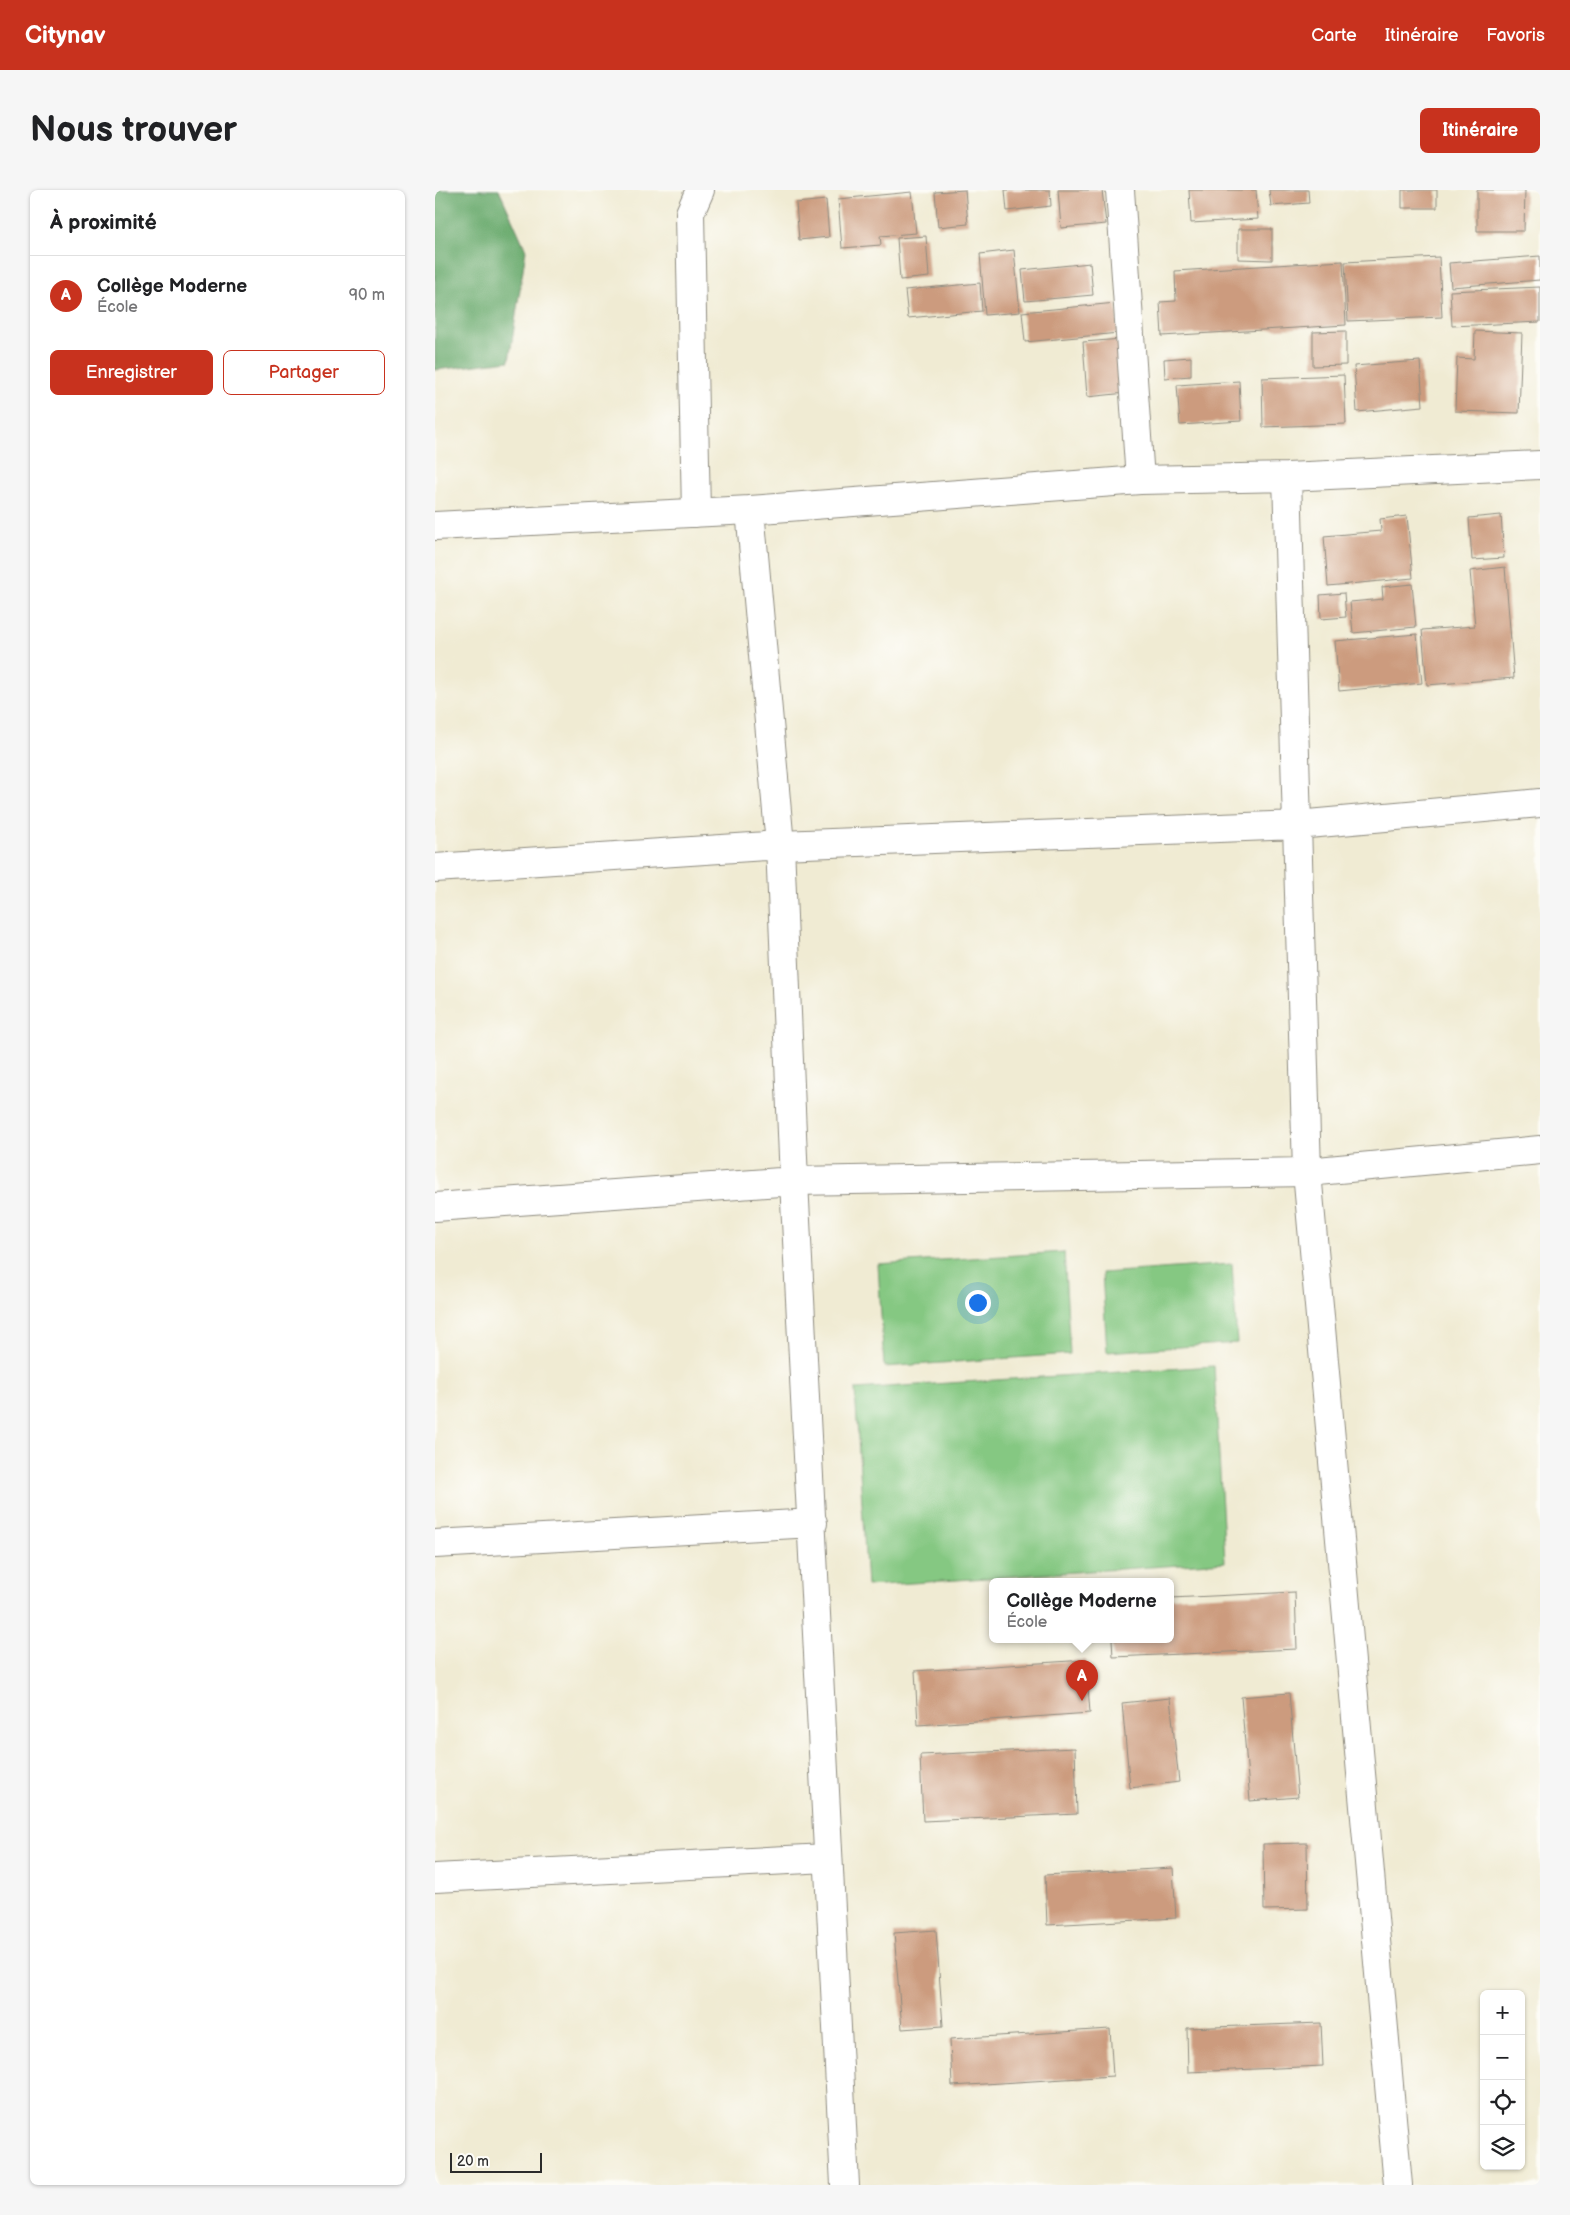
<!DOCTYPE html>
<html lang="fr">
<meta charset="utf-8">
<style>
:root{--surface:#fff;--page:#f6f6f6;--text:#202124;--muted:#757577;--line:#e0e0e0;--accent:#c8321e}
body{margin:0;font-family:"Balsamiq Sans",sans-serif;background:var(--page);color:var(--text)}
.controls{position:absolute;right:15px;bottom:15px;display:grid;overflow:hidden;border-radius:8px;box-shadow:0 1px 4px #0004}
.controls button{width:45px;height:45px;display:grid;place-items:center;padding:0;border:0;border-bottom:1px solid var(--line);background:var(--surface);color:var(--text);font:25px sans-serif}
.scale{position:absolute;left:15px;bottom:12px;width:92px;box-sizing:border-box;padding-left:5px;border:2px solid #2b2b2b;border-top:0;font-size:14px;line-height:18px;white-space:nowrap;color:#2b2b2b;-webkit-text-stroke:4px #fdfcf7;paint-order:stroke}
.you{position:absolute;left:542px;top:1112px;width:18px;height:18px;margin:-12px;border:4px solid #fff;border-radius:50%;background:#1a73e8;box-shadow:0 0 0 8px #1a73e833}
.badge{display:grid;place-items:center;width:32px;height:32px;border-radius:50%;background:var(--accent);color:#fff;font-size:16px;font-weight:700}
.pin{position:absolute;translate:-50% -41px;filter:drop-shadow(0 1px 2px #0008)}
.pin::after{content:'';position:absolute;top:26px;width:18px;height:15px;background:inherit;clip-path:polygon(0 0,100% 0,50% 100%)}
.popup{position:absolute;left:554px;top:1388px;width:185px;height:65px;box-sizing:border-box;display:grid;place-content:center;border-radius:8px;background:var(--surface);filter:drop-shadow(0 1px 4px #0005);font-size:16px;white-space:nowrap;color:var(--muted)}
.popup b{font-size:19px;color:var(--text)}
.popup::after{content:'';position:absolute;left:50%;top:100%;margin-left:-10px;border:10px solid transparent;border-top-color:var(--surface)}
.list{margin:0;padding:0;list-style:none}
h2{display:flex;justify-content:space-between;align-items:center;height:65px;margin:0;padding:0 20px;font-size:21px}
h2 small{font-size:16px;font-weight:400;color:var(--muted)}
.list li{display:grid;grid-template-columns:32px 1fr auto;gap:15px;align-items:center;box-sizing:border-box;height:80px;padding:0 20px;border-top:1px solid var(--line)}
.list b{display:block;font-size:19px;white-space:nowrap}
.list p{margin:0;font-size:16px;white-space:nowrap;color:var(--muted)}
.list em{font-size:16px;font-style:normal;color:var(--muted)}
.actions{display:flex;gap:10px;padding:15px 20px}
.actions a{flex:1;padding:11px 0;border:1px solid var(--accent);border-radius:8px;text-align:center;font-size:18px;color:var(--accent)}
.actions .main{background:var(--accent);color:#fff}
.icon{flex:none;width:28px;height:28px;fill:none;stroke:currentColor;stroke-width:2;stroke-linecap:round;stroke-linejoin:round}
.map{position:relative;flex:none;width:1105px;height:1995px;overflow:hidden;border-radius:8px}
header{display:flex;align-items:center;gap:30px;box-sizing:border-box;height:70px;padding:0 25px;background:var(--accent);color:#fff}
header strong{font-size:24px}
nav{display:flex;gap:28px;margin-inline-start:auto;font-size:18px}
.intro{display:flex;align-items:center;justify-content:space-between;box-sizing:border-box;height:120px;padding:0 30px}
h1{margin:0;font-size:35px}
.button{padding:12px 22px;border-radius:8px;background:var(--accent);color:#fff;font-size:18px;font-weight:700}
main{display:flex;gap:30px;padding:0 30px}
aside{flex:1;background:var(--surface);border-radius:8px;box-shadow:0 1px 4px #0004}
.map>svg:first-child{display:block}
.green{fill:#85c882;stroke:#587a56}
.forest{fill:#6cac70;stroke:#4c6c4e}
.building{fill:#cc9b7e}
.lines{fill:none;stroke-linecap:round;stroke-linejoin:round}
.minor-casing{stroke:#8e8b7f;stroke-width:30}
.minor{stroke:#fff;stroke-width:28}
</style>
<header>
<strong>Citynav</strong>
<nav><a>Carte</a><a>Itinéraire</a><a>Favoris</a></nav>
</header>
<div class="intro"><h1>Nous trouver</h1><a class="button">Itinéraire</a></div>
<main>
<aside>
<h2>À proximité<small></small></h2>
<ul class="list">
<li><span class="badge">A</span><div><b>Collège Moderne</b><p>École</p></div><em>90 m</em></li>
</ul>
<div class="actions"><a class="main">Enregistrer</a><a>Partager</a></div>
</aside>
<div class="map">
<svg width="1105" height="1995" viewBox="0 0 1105 1995">
<rect width="100%" height="100%" fill="#fdfcf7"/>
<filter id="ink" filterUnits="userSpaceOnUse"><feTurbulence type="fractalNoise" baseFrequency=".02" numOctaves="2"/><feDisplacementMap in="SourceGraphic" scale="10" xChannelSelector="R" yChannelSelector="G"/><feConvolveMatrix kernelMatrix="1 2 1 2 8 2 1 2 1" color-interpolation-filters="sRGB"/></filter>
<filter id="wash" filterUnits="userSpaceOnUse"><feTurbulence type="fractalNoise" baseFrequency=".0096" numOctaves="4" result="noise"/><feDisplacementMap in="SourceGraphic" scale="20" xChannelSelector="R" yChannelSelector="G"/><feGaussianBlur stdDeviation="1.12" result="paint"/><feColorMatrix in="noise" values="0 0 0 0 0 0 0 0 0 0 0 0 0 0 0 0 0 1.4 0 .05"/><feComposite in="paint" operator="in"/></filter>
<g filter="url(#wash)">
<rect width="100%" height="100%" fill="#f0ebd3"/>
<path class="green" d="M629,1062L635,1164L449,1177L443,1074Z
M797,1074L802,1153L672,1162L667,1083Z
M779,1176L790,1372L432,1396L420,1199Z"/>
<path class="forest" d="M0,0H64L91,60L74,171L0,180Z"/>
<g id="blocks">
<path class="building" d="M530,0L533,34L503,37L500,2Z
M570,0H615L616,16L572,21Z
M623,0H667L671,34L626,38Z
M754,0H821L823,29L756,33Z
M834,0H873L874,13L836,16Z
M967,0H1002V18H967Z
M1042,0H1090L1089,41H1042Z
M477,2L481,43L445,46L446,55L407,58L403,9Z
M391,10L394,47L364,50L361,13Z
M803,39H837V70L803,69Z
M491,46L494,87L465,90L462,48Z
M579,60L585,122L550,125L545,64Z
M1105,66V90L1016,97L1014,73Z
M1004,67L1007,127L913,131L910,72Z
M908,71L911,135L727,146L725,112L741,111L740,81Z
M655,73L658,105L590,111L587,80Z
M545,93L547,121L473,128L470,100Z
M1105,97V132L1017,136L1015,101Z
M681,113L684,143L590,152L587,122Z
M911,141V175L878,176V142Z
M1040,141L1087,143L1084,223L1020,221L1022,168L1039,169Z
M687,149L691,203L652,207L648,152Z
M756,167V186L730,188L729,169Z
M985,171L988,216L922,222L919,176Z
M909,185L911,234L828,237L827,188Z
M804,191L806,231L745,235L742,195Z
M1066,325L1069,368L1037,370L1034,328Z
M972,326L978,388L893,396L889,346L946,341L945,329Z
M1070,377L1079,488L992,495L987,440L1040,436L1035,381Z
M977,394L981,437L918,443L915,412L948,409L947,397Z
M909,403L911,427L886,429L885,405Z
M982,444L987,493L904,501L900,451Z
M860,1402L862,1459L678,1467L677,1450H736V1408Z
M651,1470L655,1523L483,1535L480,1481Z
M854,1503L863,1607L815,1611L806,1507Z
M735,1508L744,1592L695,1598L687,1513Z
M640,1558L642,1624L488,1631L485,1565Z
M872,1653L873,1719L829,1720L828,1654Z
M738,1678L741,1728L612,1735L610,1685Z
M501,1740L508,1836L467,1839L459,1743Z
M886,1833L888,1876L753,1882L752,1838Z
M675,1839L678,1886L517,1896L515,1849Z"/>
</g>
</g>
<g filter="url(#ink)">
<use href="#blocks" fill-opacity="0" stroke="#8e8b7f" stroke-width="1"/>
<g class="lines">
<g class="minor-casing">
<path id="minor" d="M685,0L705,290
M852,287L872,982L963,1995
M315,320L345,655L359,991L410,1995
M261,323L255,23L265,0
M0,336L315,320L705,290L852,287L1105,275
M0,678L345,655L862,635L1105,613
M0,1017L359,991L872,982L1105,960
M0,1354L378,1333
M0,1688L392,1668"/>
</g>
<use href="#minor" class="minor"/>
</g>
</g>
</svg>
<div class="controls">
<button>+</button>
<button>−</button>
<button><svg class="icon" aria-label="locate" viewBox="0 0 24 24"><circle cx="12" cy="12" r="6"/><path d="M12 2v4M12 18v4M2 12h4M18 12h4"/></svg></button>
<button><svg class="icon" aria-label="layers" viewBox="0 0 24 24"><path d="M12 4l9 5-9 5-9-5zM3 14l9 5 9-5"/></svg></button>
</div>
<div class="scale">20 m</div>
<div class="you"></div>
<div class="pin badge" style="left:647px;top:1511px">A</div>
<div class="popup"><b>Collège Moderne</b>École</div>
</div>
</main>
